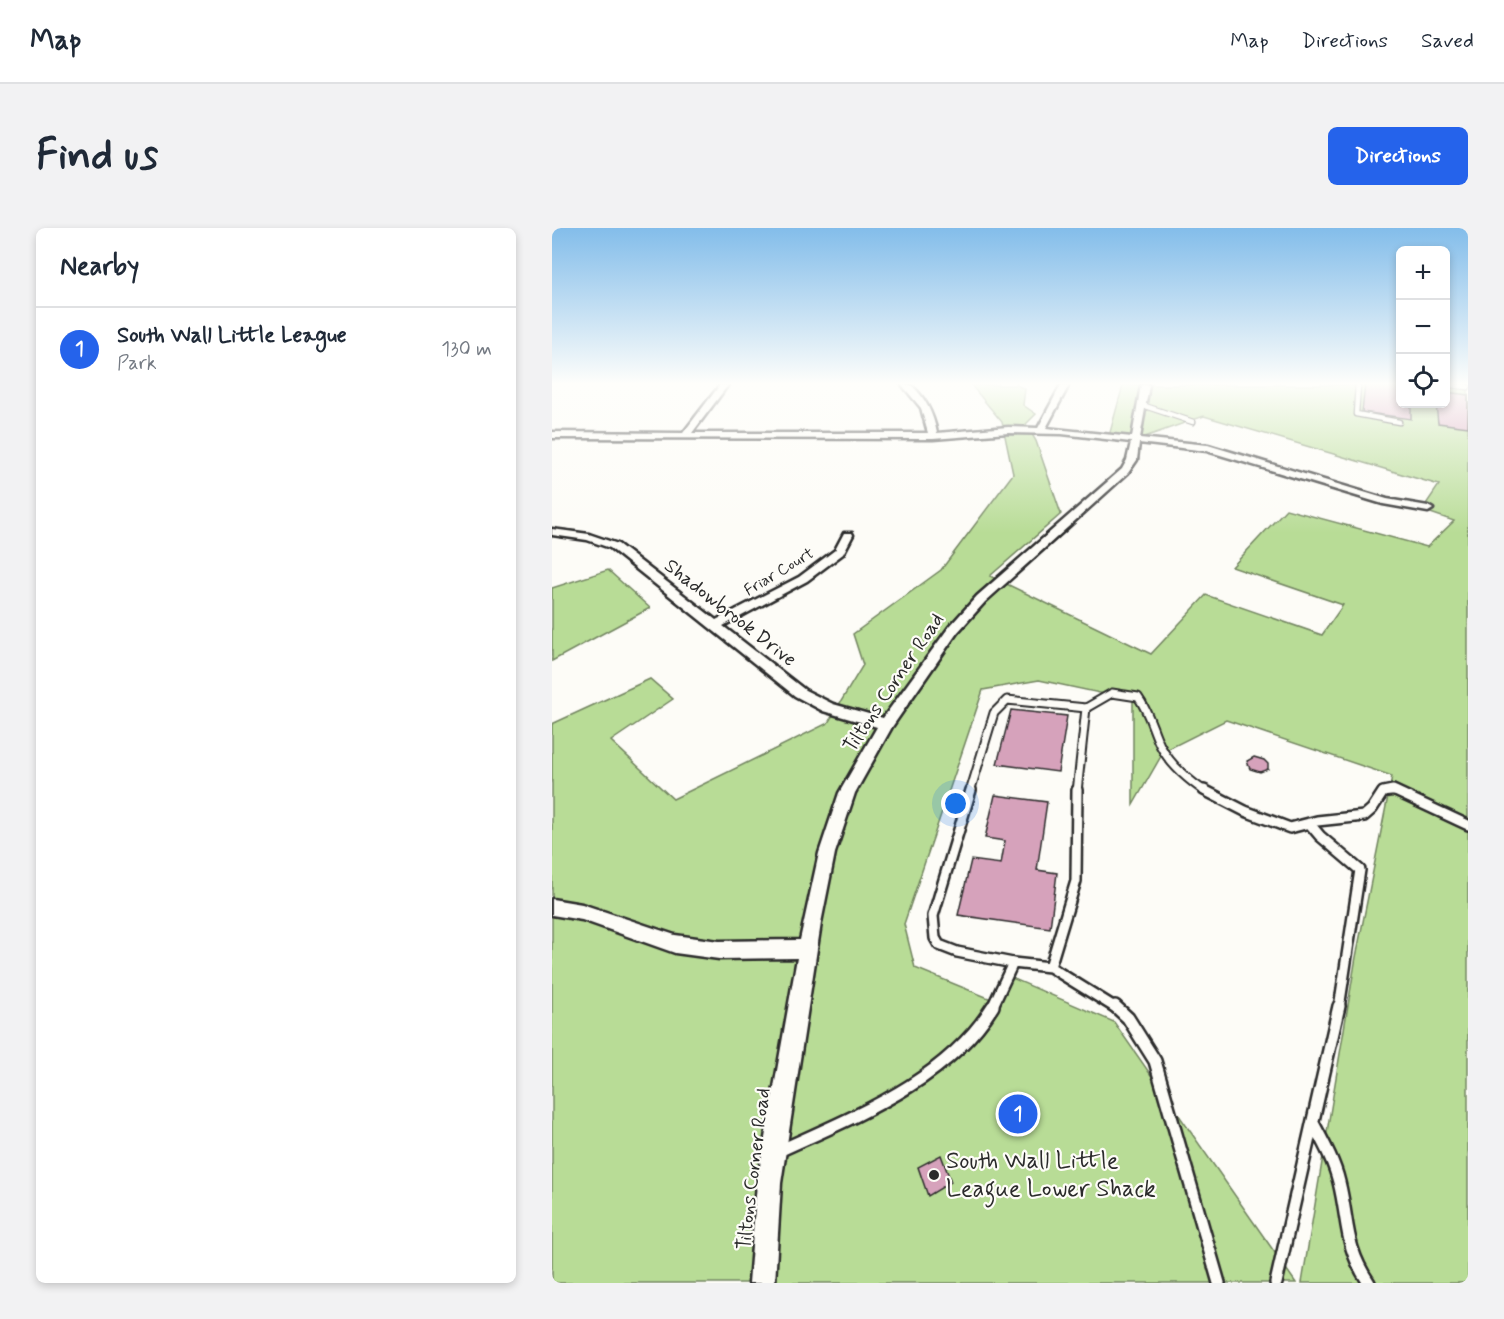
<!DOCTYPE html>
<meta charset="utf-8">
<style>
:root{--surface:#fff;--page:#f2f2f3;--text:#1f2937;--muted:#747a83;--line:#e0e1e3;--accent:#2563eb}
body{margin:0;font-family:Mynerve,sans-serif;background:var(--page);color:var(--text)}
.controls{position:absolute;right:18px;top:18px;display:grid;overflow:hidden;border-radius:9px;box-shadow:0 3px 9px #0003}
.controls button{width:54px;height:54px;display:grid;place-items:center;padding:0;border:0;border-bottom:2px solid var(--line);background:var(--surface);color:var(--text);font:30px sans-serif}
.you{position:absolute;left:404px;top:576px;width:21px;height:21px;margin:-15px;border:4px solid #fff;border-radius:50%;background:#1a73e8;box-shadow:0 0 0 9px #1a73e833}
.badge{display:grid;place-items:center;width:39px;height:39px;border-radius:50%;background:var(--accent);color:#fff;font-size:20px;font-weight:700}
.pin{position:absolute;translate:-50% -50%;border:3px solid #fff;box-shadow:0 2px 6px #0006}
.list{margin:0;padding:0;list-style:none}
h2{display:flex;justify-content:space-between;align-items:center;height:78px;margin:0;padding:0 24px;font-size:26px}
h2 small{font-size:20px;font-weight:400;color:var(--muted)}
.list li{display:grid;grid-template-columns:39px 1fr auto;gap:18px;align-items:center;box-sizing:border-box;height:84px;padding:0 24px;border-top:2px solid var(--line)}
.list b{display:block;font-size:22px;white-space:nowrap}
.list p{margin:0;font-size:20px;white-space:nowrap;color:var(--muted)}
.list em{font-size:20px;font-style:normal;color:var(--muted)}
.icon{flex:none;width:33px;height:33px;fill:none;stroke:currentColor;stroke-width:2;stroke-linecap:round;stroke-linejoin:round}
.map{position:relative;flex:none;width:916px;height:1055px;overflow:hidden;border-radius:9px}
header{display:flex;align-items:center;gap:36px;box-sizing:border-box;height:84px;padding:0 30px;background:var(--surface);border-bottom:2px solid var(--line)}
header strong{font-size:28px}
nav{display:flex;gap:33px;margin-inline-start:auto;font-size:21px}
.intro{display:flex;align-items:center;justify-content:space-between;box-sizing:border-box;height:144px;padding:0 36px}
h1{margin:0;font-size:42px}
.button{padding:15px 27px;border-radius:9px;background:var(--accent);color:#fff;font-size:21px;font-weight:700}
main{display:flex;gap:36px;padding:0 36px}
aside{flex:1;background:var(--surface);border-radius:9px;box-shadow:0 3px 9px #0003}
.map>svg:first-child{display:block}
.green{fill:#b8dc96;stroke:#728460;stroke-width:1.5}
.building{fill:#d6a2bb;stroke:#2b2b2b;stroke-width:1.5}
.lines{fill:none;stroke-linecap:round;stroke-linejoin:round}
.service-far3-casing{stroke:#2b2b2b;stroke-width:7}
.service-far2-casing{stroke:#2b2b2b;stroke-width:11}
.service-far1-casing{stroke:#2b2b2b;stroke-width:14}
.service-casing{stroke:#2b2b2b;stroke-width:16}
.minor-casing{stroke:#2b2b2b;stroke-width:5}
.service-far3{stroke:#fdfcf7;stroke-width:4.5}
.service-far2{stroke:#fdfcf7;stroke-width:7}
.service-far1{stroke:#fdfcf7;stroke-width:9}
.service{stroke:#fdfcf7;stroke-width:11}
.minor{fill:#fdfcf7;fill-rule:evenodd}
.poi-dot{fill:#2b2b2b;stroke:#fdfcf7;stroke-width:2}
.labels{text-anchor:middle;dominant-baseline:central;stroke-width:4.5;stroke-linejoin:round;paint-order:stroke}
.far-street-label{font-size:16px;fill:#2b2b2b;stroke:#fdfcf7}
.street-label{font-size:20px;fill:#2b2b2b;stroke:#fdfcf7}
.near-poi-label{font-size:24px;fill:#2b2b2b;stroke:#fdfcf7;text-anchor:start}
</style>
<header>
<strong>Map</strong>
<nav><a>Map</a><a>Directions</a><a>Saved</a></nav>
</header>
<div class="intro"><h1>Find us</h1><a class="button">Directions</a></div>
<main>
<aside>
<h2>Nearby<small></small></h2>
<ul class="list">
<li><span class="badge">1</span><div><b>South Wall Little League</b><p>Park</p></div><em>130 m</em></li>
</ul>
</aside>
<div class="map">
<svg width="916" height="1055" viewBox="0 0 916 1055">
<rect width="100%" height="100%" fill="#fdfcf7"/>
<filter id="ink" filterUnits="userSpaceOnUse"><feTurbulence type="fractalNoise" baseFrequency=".0167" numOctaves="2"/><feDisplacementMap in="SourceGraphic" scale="12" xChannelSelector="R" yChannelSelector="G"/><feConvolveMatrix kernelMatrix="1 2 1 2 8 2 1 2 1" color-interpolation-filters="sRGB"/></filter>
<g filter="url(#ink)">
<path class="green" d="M419,157H465L473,161L471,177L484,186L474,196L484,213L509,286L438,348L599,426L654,367L770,407L791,377L680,339L734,281L875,319L902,293L870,282L887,257L652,188L587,211L557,208L571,157H848V176H894V157H916V1055H750L804,729L840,548L674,492L612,523L581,577V472L487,452L431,462L352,696L363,740L439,771L453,747L562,794L744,1055H0V496L98,451L121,471L59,513L121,571L276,495L311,437L301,406L389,342L461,246L450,194Z
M56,342L98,380L0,433V360Z"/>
<path class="building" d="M813,157L848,158V176H859V191L810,184Z
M894,164L916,167V199L886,195L884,176H894Z
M459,482L515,488L506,544L445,536Z
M702,529L712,532L716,536V541L708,544L698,541L695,533Z
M443,567L495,574L485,642L505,645L498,700L406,687L419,632L449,636L453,613L433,610Z
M389,927L399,954L376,968L366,939Z"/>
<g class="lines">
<g class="service-far3-casing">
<path id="service-far3" d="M806,157L804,186L847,194
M899,157L916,159
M590,177L641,194"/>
</g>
<g class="service-far2-casing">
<path id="service-far2" d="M418,564L442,485L455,472L534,480L560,465L586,469C597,484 600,500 608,517C618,537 636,552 654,564
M525,564L534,480
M833,564H844"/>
</g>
<g class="service-far1-casing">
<path id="service-far1" d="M419,562L381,688L383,710L387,717L405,724L461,735L440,780
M652,562L693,583L738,600L765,593L812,588L820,581L831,564L841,562
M841,562L916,597
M757,595L768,608L808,642L787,780
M461,735L498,739L524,653L525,562
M498,739L564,780"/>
</g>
<g class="service-casing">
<path id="service" d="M563,778L576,790L603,833L667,1055
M761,895C771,914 782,933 787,954C797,994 792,1018 817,1055
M227,923C303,888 395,853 441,778
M724,1055L787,778"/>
</g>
<g class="minor-casing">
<path id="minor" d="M168,157H176L140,205H376L369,180L350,157H359C374,170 381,186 385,205L456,199L486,200L509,157H517L494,200L580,209L589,157H597L588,210L656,217L835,271L876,278L881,281L876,284L831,276L655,223L587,215L585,232L576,245L433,374L405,405L340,499L303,565L283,625L269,695L229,955L223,1055H197L205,955L245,730L167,731L123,725L30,692L0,687V671L30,676L123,707L167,713L248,712L267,625L287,565L325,499L271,483L243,468L58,320L35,312L0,307V301L37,306L66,316L164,392L247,349L283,322L292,305H300L301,307L291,326L255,353L171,398L253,462L281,476L331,490L397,399L425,368L570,241L575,232L579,214L510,206L456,205L381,211L0,210V204L131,205Z"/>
</g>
<use href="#service-far3" class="service-far3"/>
<use href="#service-far2" class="service-far2"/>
<use href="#service-far1" class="service-far1"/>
<use href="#service" class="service"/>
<use href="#minor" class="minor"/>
</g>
</g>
<linearGradient id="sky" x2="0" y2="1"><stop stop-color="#83bdea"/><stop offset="0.51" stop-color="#fefefb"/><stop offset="1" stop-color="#fefefb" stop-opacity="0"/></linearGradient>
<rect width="916" height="305" fill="url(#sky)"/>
<circle class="poi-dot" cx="382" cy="947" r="6"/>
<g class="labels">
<g class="far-street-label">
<text transform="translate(227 344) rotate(-31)">Friar Court</text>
</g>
<g class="street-label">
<text transform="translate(178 385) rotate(38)">Shadowbrook Drive</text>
<text transform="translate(342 455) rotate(-56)">Tiltons Corner Road</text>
<text transform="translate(202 941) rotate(-83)">Tiltons Corner Road</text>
</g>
<g class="near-poi-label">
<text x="394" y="933">South Wall Little<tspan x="394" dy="28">League Lower Shack</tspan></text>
</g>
</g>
</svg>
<div class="controls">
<button>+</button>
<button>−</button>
<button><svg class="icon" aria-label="locate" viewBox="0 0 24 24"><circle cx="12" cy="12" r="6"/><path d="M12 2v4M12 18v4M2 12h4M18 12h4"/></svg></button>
</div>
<div class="you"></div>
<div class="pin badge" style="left:466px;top:886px">1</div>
</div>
</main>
